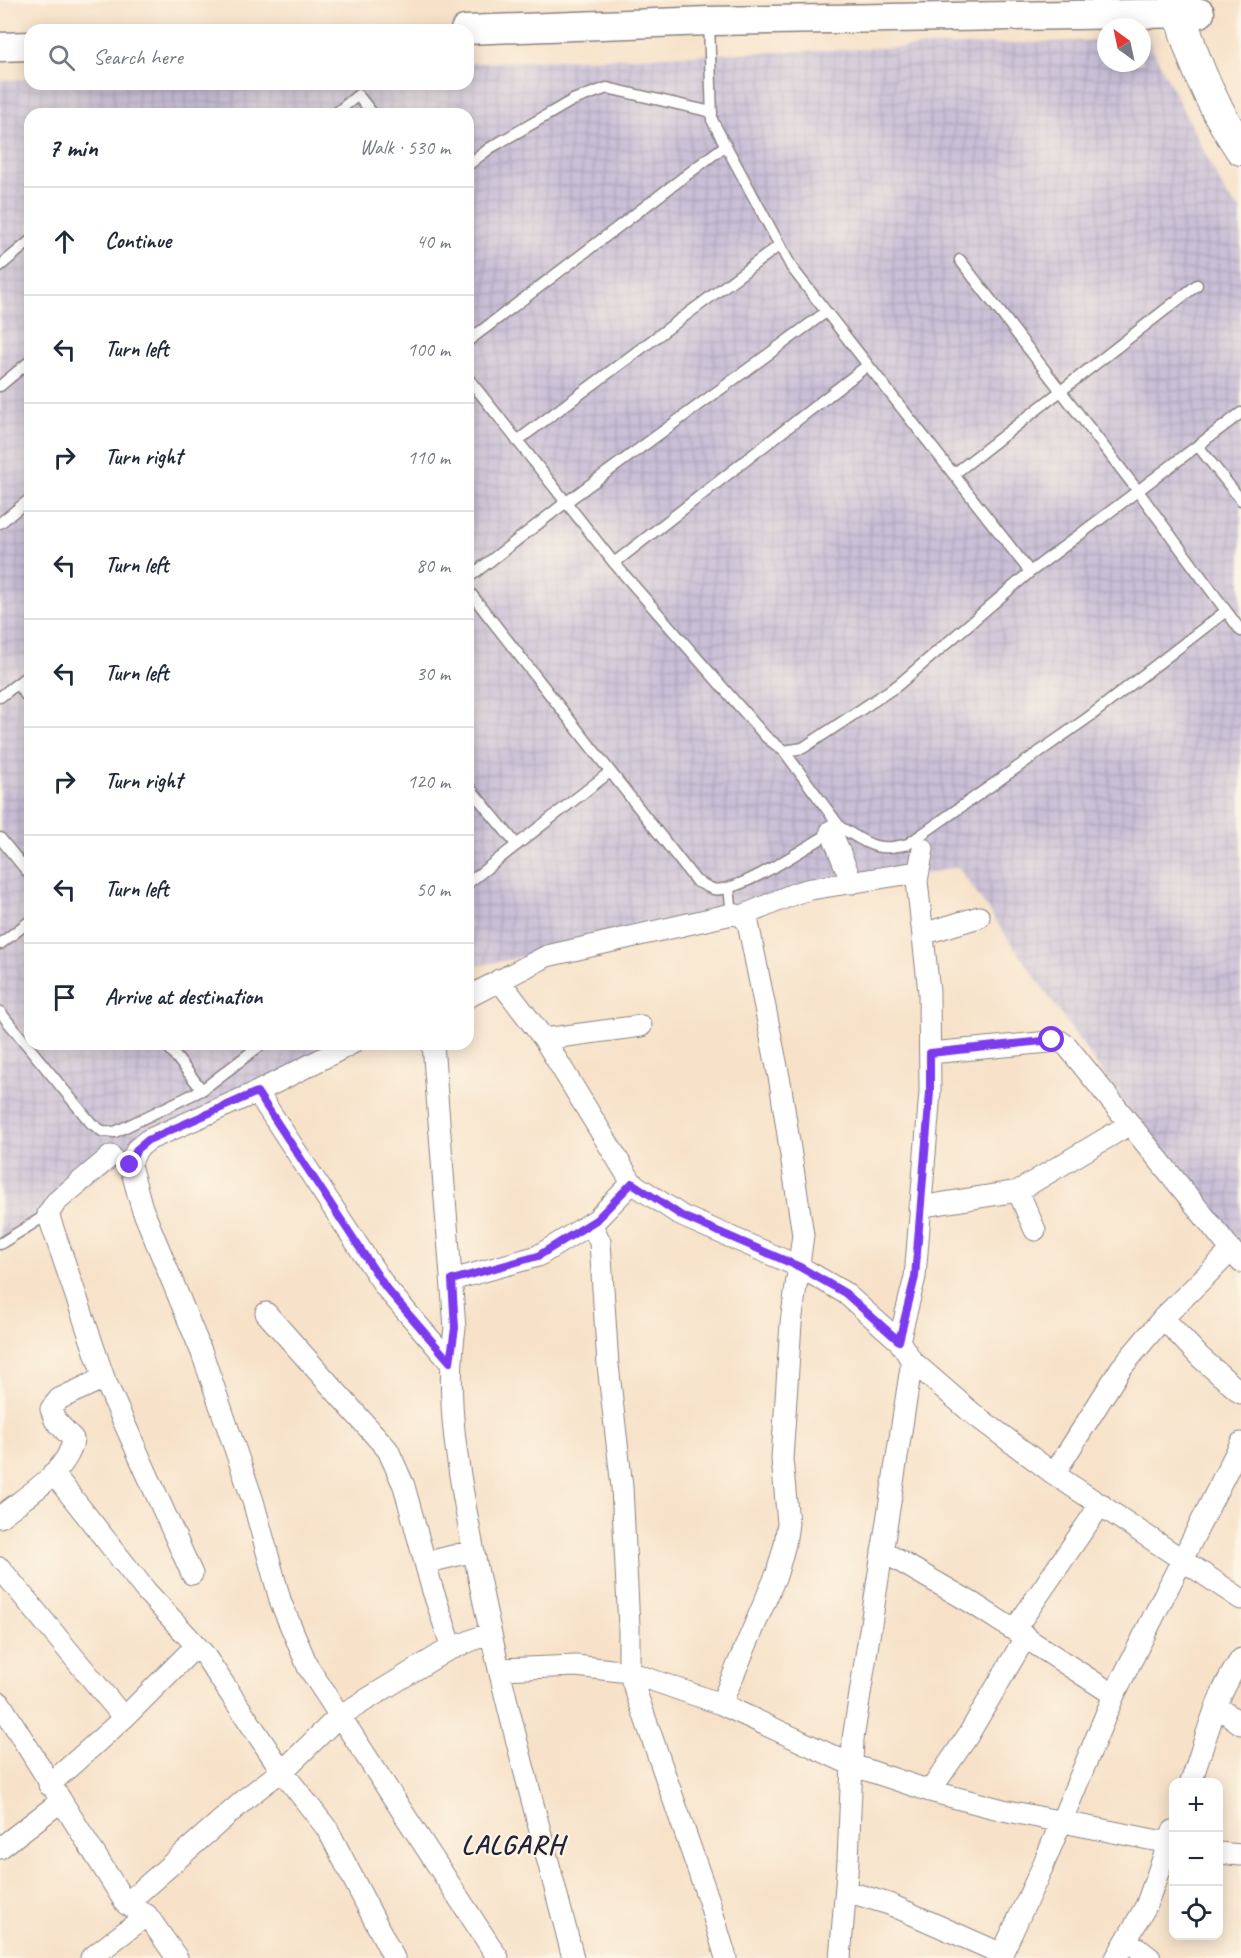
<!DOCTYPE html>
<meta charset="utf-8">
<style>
:root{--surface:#fff;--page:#f2f2f3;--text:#1f2937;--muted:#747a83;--line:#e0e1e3}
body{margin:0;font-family:Caveat,sans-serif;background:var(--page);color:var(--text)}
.controls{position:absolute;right:18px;bottom:18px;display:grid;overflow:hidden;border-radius:12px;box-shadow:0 3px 15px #0003}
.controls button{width:54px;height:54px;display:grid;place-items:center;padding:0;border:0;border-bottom:2px solid var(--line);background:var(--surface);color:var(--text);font:30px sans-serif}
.compass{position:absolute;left:1097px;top:18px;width:54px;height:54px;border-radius:50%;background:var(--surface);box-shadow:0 3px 15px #0003;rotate:327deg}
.stop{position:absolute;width:18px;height:18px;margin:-14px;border:4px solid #7c3aed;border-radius:50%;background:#fff}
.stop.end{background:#7c3aed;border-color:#fff;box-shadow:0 2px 6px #0008}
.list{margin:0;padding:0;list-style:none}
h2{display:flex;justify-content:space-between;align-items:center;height:78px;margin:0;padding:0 24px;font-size:26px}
h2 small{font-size:20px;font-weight:400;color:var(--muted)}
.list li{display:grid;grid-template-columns:39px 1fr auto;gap:18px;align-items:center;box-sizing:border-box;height:108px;padding:0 24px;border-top:2px solid var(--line)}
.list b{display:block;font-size:22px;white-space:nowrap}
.list em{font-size:20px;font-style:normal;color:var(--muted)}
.icon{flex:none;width:33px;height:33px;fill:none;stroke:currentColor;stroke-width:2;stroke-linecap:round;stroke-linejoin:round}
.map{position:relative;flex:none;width:1241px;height:1958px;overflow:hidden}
.search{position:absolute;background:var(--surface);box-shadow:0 3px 15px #0003;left:24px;top:24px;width:450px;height:66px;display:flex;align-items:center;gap:15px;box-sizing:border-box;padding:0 21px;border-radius:18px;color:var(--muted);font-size:22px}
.panel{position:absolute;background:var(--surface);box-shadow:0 3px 15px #0003;left:24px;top:108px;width:450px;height:942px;border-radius:18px}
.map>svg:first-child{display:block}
.industrial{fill:url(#industrial-grid)}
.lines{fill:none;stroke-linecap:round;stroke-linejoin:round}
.lane-casing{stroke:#8c8282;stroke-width:13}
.street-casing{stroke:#8c8282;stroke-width:23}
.secondary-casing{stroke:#8c8282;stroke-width:31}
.primary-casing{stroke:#8c8282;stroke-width:34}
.lane{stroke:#fff;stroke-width:10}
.street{stroke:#fff;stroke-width:21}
.secondary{stroke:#fff;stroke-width:28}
.primary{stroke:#fff;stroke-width:32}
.route{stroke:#7c3aed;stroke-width:8}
.labels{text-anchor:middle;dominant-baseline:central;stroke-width:4.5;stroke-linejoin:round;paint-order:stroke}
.district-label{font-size:27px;font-weight:bold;letter-spacing:1.5px;fill:#22223b;stroke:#fcf5e5}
</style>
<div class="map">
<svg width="1241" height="1958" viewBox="0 0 1241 1958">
<defs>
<pattern id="industrial-grid" width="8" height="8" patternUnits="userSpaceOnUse" patternTransform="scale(1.5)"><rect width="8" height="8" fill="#c9bfd7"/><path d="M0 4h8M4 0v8" fill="none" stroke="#aca4b9"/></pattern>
</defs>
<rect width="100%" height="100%" fill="#fcf5e5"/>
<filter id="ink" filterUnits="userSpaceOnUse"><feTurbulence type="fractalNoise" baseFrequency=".0167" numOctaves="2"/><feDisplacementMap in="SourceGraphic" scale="12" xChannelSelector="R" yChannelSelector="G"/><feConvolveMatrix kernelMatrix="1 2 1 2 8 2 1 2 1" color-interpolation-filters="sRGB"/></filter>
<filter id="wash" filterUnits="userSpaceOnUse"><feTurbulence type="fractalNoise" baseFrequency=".008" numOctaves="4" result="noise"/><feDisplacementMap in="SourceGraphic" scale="24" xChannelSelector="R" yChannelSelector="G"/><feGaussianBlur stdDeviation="1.35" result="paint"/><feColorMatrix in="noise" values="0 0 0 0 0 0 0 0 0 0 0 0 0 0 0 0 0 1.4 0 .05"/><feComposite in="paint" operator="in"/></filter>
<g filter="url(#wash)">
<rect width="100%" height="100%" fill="#f7e2c9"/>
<path class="industrial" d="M1147,38L1226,195L1241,211V1256L1231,1257L958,867L468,968V114H30V1044H332L114,1166L0,1242V80L30,79V84H468V63L1106,40V63H1142V39Z"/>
</g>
<g filter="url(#ink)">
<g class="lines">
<g class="lane-casing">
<path id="lane" d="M709,21L712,120L792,268L1030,572
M335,114L358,95L373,114
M468,165L490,148L573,100L607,88L712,112
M960,260L1138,491L1241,631
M0,266L30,241
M468,341L726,145
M468,378L614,563L766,737L784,751L803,748L898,685L1030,572L1241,413
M0,386L30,361
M517,441L780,245
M1198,446L1241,500
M954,474L1197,285
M0,523L30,499
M614,563L868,365
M468,578L565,503L826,312
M468,590L696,881C701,883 707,887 713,889C738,895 815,841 840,827C867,843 875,853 908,844L1089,717L1226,611
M18,684L30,701
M0,697L30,674
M784,751L840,827
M468,786L517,845
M0,838L30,875
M468,883L610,772
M729,888L732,914
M0,944L30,921
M0,1012L91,1123L102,1131L115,1132L202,1090
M166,1044L202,1090L262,1044
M0,1244L48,1214"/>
</g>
<g class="street-casing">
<path id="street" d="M831,831L852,883
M917,881L923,849
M742,916L796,893L811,889L911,873L917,881L929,992L930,1092L915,1277L899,1341
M923,934L979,917
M499,980L544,1039L632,1183L682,1216L800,1267L845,1293L899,1341L912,1361L972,1413L1054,1474L1241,1599
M468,997L547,956L732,914L742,916L748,923L780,1082L803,1235L791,1323L782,1459L788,1523L785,1544L777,1573L721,1704
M544,1039L641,1026
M351,1044L257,1092L148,1140L137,1149L130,1165L142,1208L202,1353L253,1501L281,1603L308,1667L498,1958
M433,1044L455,1328C444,1402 460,1480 474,1553C500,1689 539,1823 573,1958
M930,1053L1060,1041L1067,1046L1241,1262
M257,1092L386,1288L450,1362
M1018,1191L1130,1124
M919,1207L1018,1191L1035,1230
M591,1223L600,1242L608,1365L622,1487L629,1627V1672L709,1901L726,1958
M452,1280L538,1256L596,1220L632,1183
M266,1313L388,1450L404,1486L432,1588L452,1648
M1163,1318L1201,1358L1241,1393
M104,1378L192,1574
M53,1473L146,1591L203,1653L282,1771L328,1830L394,1958
M1054,1474L1121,1368L1163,1318L1231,1251
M0,1517C24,1497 70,1471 73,1439L55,1420L51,1409L59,1399L104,1378L48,1214L56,1202L111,1156
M882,1551L972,1603L1114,1695
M425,1563L473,1551
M0,1568L124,1718
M1015,1629L1101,1504
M499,1669L576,1666L629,1672L721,1704L852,1765L930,1791L1003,1810L1174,1844
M0,1703L126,1904L147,1915L177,1958
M1218,1707L1241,1724
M1191,1782C1205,1742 1216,1694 1241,1659
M49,1785L124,1718L196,1646
M930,1791L967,1737L1026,1636
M0,1848L60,1802
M1218,1853L1241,1855
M846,1891L889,1904L1002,1954
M126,1904L249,1796L288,1766L338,1717L444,1652L489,1633
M1127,1940L1150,1958
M91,1958L147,1915
M840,1958L848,1861L853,1739L912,1361
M1000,1958L1042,1868L1114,1695L1241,1443
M1116,1958L1146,1906L1173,1831"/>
</g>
<g class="secondary-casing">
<path id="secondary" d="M465,30L709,21L1200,13
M0,47L30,46"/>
</g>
<g class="primary-casing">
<path id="primary" d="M1177,0C1189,54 1210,103 1241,149"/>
</g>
<use href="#lane" class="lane"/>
<use href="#street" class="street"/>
<use href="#secondary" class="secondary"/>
<use href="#primary" class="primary"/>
</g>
</g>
<g class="lines" filter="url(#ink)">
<path class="route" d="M130,1165L137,1149L148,1140L257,1092L386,1288L450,1362L455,1328L452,1280L538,1256L596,1220L632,1183L682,1216L800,1267L845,1293L899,1341L915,1277L930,1092V1053L1052,1040"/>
</g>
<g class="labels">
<g class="district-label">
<text x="513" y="1844">LALGARH</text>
</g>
</g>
</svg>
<div class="controls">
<button>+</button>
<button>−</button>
<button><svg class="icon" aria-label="locate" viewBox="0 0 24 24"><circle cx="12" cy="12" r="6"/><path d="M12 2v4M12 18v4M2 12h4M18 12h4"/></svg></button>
</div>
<svg class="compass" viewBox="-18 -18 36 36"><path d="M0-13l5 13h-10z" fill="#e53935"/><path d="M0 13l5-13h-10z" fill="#747a83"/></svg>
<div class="stop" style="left:1052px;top:1040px"></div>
<div class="stop end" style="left:130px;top:1165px"></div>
<div class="search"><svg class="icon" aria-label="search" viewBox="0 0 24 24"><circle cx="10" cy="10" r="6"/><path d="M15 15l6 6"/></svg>Search here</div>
<section class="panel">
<h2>7 min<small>Walk · 530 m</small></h2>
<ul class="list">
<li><svg class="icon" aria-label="ahead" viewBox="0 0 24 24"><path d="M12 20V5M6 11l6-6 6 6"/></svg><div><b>Continue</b></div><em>40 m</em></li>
<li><svg class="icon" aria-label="left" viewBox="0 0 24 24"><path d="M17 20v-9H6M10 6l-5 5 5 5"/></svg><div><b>Turn left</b></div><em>100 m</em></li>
<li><svg class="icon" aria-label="right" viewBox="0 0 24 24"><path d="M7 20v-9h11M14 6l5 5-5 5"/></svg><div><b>Turn right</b></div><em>110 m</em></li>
<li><svg class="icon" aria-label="left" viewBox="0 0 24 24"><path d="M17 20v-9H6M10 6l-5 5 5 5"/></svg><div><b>Turn left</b></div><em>80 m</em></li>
<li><svg class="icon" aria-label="left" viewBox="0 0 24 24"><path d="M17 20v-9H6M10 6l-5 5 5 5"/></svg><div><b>Turn left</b></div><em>30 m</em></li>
<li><svg class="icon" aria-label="right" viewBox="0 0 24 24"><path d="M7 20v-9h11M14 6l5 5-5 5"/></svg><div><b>Turn right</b></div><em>120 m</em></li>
<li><svg class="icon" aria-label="left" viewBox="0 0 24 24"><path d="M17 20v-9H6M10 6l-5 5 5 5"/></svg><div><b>Turn left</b></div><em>50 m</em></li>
<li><svg class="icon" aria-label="arrive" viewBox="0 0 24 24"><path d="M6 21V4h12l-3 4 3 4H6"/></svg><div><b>Arrive at destination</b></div></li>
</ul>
</section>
</div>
